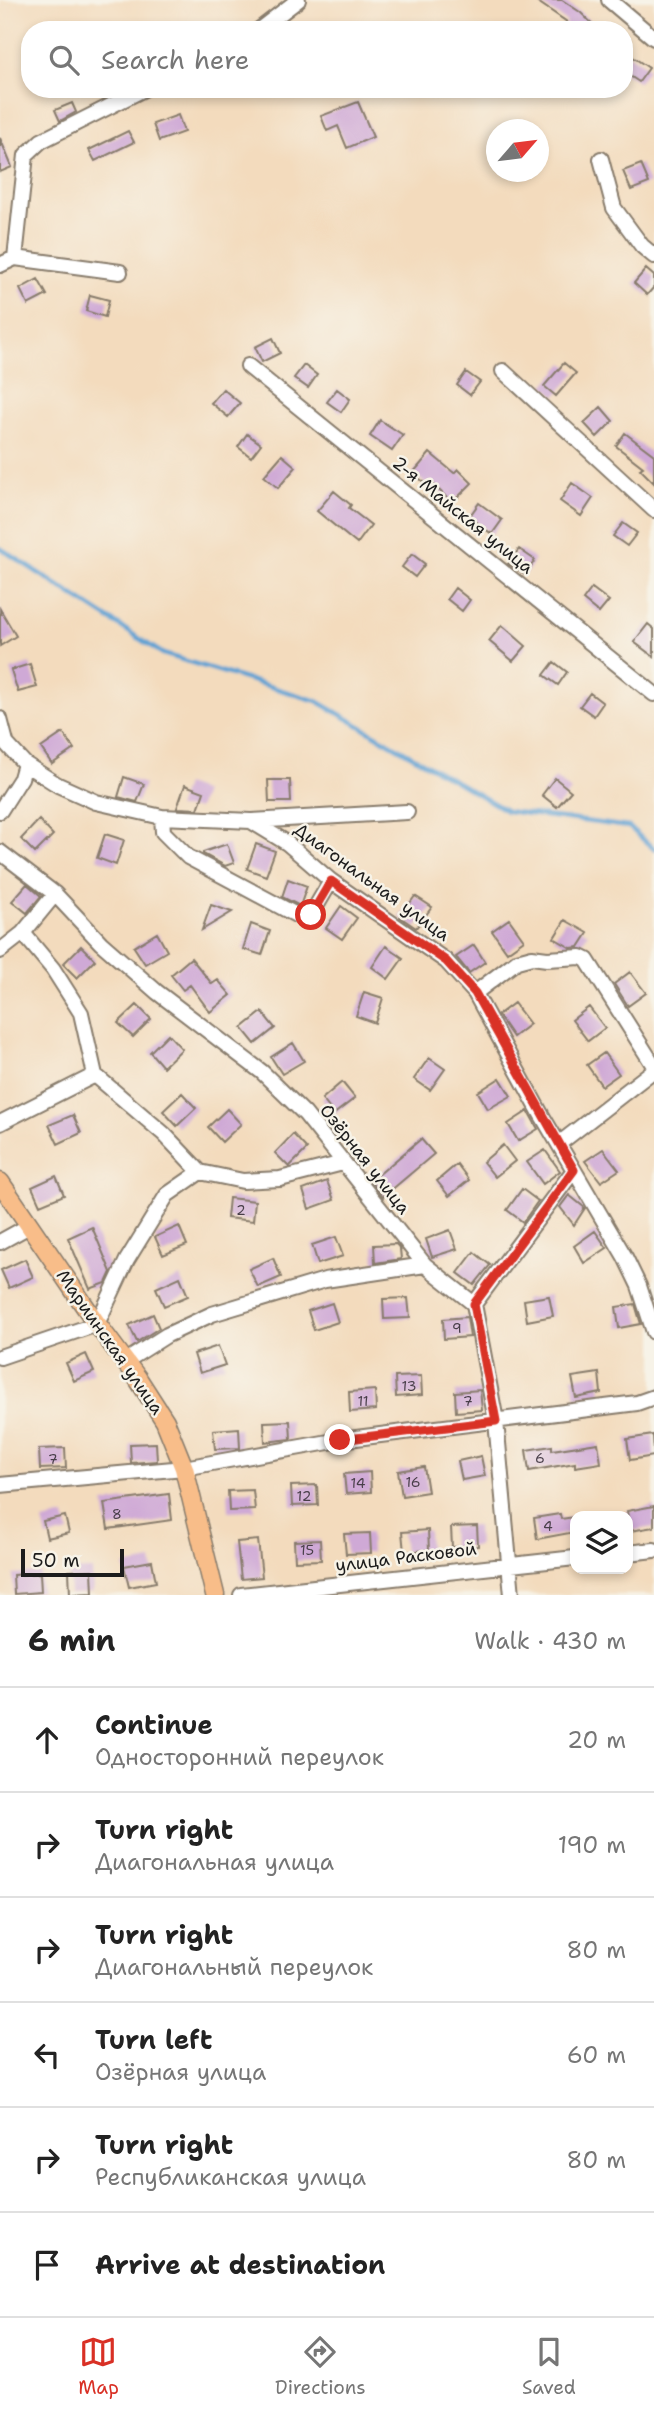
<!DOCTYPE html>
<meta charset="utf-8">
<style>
:root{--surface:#fff;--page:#f6f6f6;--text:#222;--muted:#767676;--line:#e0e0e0;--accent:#d93025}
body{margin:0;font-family:"Shantell Sans",sans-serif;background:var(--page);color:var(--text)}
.controls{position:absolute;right:21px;bottom:21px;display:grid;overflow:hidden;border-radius:14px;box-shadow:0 4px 10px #0003}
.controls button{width:63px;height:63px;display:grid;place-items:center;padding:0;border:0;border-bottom:2px solid var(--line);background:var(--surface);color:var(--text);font:35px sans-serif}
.compass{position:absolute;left:486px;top:119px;width:63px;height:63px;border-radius:50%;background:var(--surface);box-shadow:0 4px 10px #0003;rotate:62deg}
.scale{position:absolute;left:21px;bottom:18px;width:103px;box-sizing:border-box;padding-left:7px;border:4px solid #1c1c1c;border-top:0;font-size:19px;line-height:24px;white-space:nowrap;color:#1c1c1c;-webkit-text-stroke:5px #f7f3e8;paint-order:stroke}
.stop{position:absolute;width:21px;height:21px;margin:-16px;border:5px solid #d93025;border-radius:50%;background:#fff}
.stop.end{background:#d93025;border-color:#fff;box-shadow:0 2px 7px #0008}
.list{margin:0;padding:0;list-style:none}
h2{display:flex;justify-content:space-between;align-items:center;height:91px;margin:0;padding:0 28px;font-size:30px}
h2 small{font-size:23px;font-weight:400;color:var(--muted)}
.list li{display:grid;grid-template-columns:46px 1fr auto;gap:21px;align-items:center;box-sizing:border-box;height:105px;padding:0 28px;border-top:2px solid var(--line)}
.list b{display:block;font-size:26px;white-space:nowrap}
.list p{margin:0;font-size:23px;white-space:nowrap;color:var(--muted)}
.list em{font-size:23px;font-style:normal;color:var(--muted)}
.icon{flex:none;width:38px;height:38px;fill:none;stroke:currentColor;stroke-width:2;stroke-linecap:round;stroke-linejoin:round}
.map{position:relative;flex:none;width:654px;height:1595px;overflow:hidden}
.search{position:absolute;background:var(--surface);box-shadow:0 4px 10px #0003;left:21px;right:21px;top:21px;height:77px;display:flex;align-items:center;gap:18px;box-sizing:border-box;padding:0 24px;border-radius:28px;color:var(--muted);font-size:26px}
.sheet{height:721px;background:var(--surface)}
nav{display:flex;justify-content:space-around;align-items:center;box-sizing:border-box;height:98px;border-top:2px solid var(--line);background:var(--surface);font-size:19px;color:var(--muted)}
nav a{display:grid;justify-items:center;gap:4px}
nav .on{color:var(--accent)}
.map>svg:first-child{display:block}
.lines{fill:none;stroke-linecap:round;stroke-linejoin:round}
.stream{stroke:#5fa1d3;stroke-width:4.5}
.building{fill:#cfa9d6}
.minor-casing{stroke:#887c6c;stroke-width:18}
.major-casing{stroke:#887c6c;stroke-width:21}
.minor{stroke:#fff;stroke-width:14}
.major{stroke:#f8bd89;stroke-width:18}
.route{stroke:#d93025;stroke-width:9}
.labels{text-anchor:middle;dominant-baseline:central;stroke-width:5;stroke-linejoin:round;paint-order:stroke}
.number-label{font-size:14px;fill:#493f4a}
.street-label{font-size:18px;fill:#1c1c1c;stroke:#f7f3e8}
</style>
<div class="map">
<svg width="654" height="1595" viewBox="0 0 654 1595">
<rect width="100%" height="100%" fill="#f7f3e8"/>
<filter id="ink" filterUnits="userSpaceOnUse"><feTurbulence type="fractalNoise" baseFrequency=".0143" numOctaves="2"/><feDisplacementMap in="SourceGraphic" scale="14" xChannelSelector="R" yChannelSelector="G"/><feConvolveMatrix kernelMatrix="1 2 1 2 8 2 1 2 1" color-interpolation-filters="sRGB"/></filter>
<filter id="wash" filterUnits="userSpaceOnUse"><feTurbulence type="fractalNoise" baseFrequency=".00686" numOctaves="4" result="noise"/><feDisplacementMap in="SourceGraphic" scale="28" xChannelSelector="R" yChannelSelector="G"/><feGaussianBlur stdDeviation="1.57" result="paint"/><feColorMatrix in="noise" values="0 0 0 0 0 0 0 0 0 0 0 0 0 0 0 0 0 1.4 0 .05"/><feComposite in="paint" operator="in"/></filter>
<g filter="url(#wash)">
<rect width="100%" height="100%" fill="#f3dbbd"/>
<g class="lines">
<path class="stream" d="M0,548L163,654L317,701L507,811L629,827L654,849"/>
</g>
<g id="blocks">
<path class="building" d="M535,0H562L580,12L599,30H570L565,24L567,22Z
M624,51L649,68L639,82L624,72Z
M358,102L373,137L347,148L338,126L327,131L321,116Z
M72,103L76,112L60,121L55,110Z
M178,115L184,132L159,141L153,124Z
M128,131L134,142L95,161L89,150Z
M0,138L12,167L0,172Z
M641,164L649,183L631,190L623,171Z
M646,269L654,276V287L647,295L634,283Z
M38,279L47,295L28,305L20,289Z
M90,295L109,300L105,317L86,311Z
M273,338L280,353L262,362L255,347Z
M564,363L576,373L556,396L544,386Z
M304,365L317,375L308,388L294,378Z
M466,372L480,382L470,395L457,385Z
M223,389L240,403L228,417L211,403Z
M337,389L350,399L341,412L327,402Z
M601,407L613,421L597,437L584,423Z
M380,420L403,435L392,451L370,436Z
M625,433L654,455V483L640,469L643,467L616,446Z
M247,434L261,444L251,457L238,447Z
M430,453L454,473L458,469L472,483L452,503L430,481L427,485L413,473Z
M282,455L296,467L278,488L264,476Z
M572,483L593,498L581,516L560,501Z
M334,491L351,505L349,508L371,525L357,544L317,511Z
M479,503L502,520L492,534L469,517Z
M623,523L637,533L627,546L613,536Z
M519,549L535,560L525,575L508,564Z
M412,554L425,564L415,577L402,567Z
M455,588L470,600L462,611L447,599Z
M592,588L609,601L599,613L583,600Z
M0,609L16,636L0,646Z
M648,624L654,629V657L634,642Z
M502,625L526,646L513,661L489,641Z
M554,662L567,672L558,685L544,675Z
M30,664L37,687L18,692L11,670Z
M590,693L603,703L594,716L580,706Z
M63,733L74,749L52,764L41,748Z
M124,777L144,784L137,802L118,797Z
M555,778L571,791L557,807L542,795Z
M268,780H290L291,802H269Z
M185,785L204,792L198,809L177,808Z
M39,820L53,835L35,853L21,839Z
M105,834L124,840L116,865L97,858Z
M227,844L234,863L225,866L203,854V852Z
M256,844L275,851L266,876L247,869Z
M288,879L307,886L300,906L282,897Z
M27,884L41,896L27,913L12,901Z
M415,896L432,907L416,928L400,917Z
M211,905L232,912L202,930Z
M341,906L357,918L342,939L326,928Z
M509,919L524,940L507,952L492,931Z
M565,920L588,933L579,947L571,948L554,938Z
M251,924L270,931L262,955L243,949Z
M157,933L167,951L145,964L134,947Z
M474,945L485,962L469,973L456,957Z
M81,946L95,960L77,978L63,964Z
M386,946L403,958L388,979L372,967Z
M191,958L212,984L218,980L231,995L210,1012L190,985L183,990L171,975Z
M630,972L646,993L628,1006L614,984Z
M364,992L383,998L375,1023L356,1016Z
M514,1003L530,1024L513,1037L498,1015Z
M137,1005L151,1019L133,1037L118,1023Z
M589,1007L605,1028L588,1041L572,1020Z
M262,1012L275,1028L255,1044L242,1028Z
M168,1034L182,1049L163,1067L150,1052Z
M293,1043L304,1061L282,1074L271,1057Z
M604,1053L619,1074L602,1086L587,1065Z
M429,1058L445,1069L430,1090L414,1079Z
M500,1078L511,1096L488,1109L478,1092Z
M342,1082L355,1098L334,1114L322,1099Z
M182,1093L196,1108L177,1126L163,1111Z
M227,1109L241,1124L222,1142L208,1127Z
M528,1111L538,1129L518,1141L508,1124Z
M73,1115L81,1133L58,1144L49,1125Z
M293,1134L307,1149L289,1167L275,1153Z
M421,1139L434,1154L383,1197L371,1181Z
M503,1145L515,1161L495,1177L483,1162Z
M603,1149L619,1170L601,1182L585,1161Z
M545,1150L560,1171L543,1184L527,1162Z
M457,1164L469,1180L449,1196L437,1181Z
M56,1176L64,1195L40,1205L32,1187Z
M327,1181L334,1200L309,1209L303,1190Z
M522,1189L538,1201L523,1222L507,1210Z
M569,1195L585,1208L574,1225L560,1207Z
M229,1198L255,1201L253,1221L227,1218Z
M179,1226L187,1245L163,1255L155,1237Z
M92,1227L111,1272L106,1283L90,1289L68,1238Z
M450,1230L457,1249L432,1257L426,1239Z
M595,1231L607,1248L584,1263L574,1246Z
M336,1237L343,1256L318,1264L312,1245Z
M396,1244L400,1249L401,1259L375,1263L374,1245Z
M474,1252L490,1265L474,1285L458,1273Z
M273,1258L281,1277L258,1287L249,1269Z
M25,1259L33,1277L9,1288L1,1270Z
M180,1277L188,1296L164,1306L156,1288Z
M549,1296L553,1316L527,1321L524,1300Z
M408,1298L410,1318L384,1319L383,1299Z
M332,1303L338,1322L314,1330L308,1311Z
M635,1304L641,1324L619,1328L616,1307Z
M153,1314L159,1328L137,1342L129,1325Z
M467,1317L470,1337L444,1339L443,1319Z
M218,1346L225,1365L200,1373L194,1354Z
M86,1354L94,1372L74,1381L66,1363Z
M599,1373L601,1393L576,1398L572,1377Z
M421,1376L422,1395L396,1397L395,1377Z
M375,1390L376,1410L350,1412L349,1392Z
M480,1390L482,1410L456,1412L455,1392Z
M290,1421L291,1439L265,1442L264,1422Z
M239,1428L240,1448L215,1449L213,1430Z
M653,1435L654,1456L630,1460L627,1439Z
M156,1443L157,1461L131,1463L130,1444Z
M598,1443L601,1463L575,1467V1463L529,1471L526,1450L552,1446V1450Z
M65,1448L66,1468L40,1469L39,1449Z
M481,1456L485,1476L462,1480L458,1461Z
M424,1467L428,1492L402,1496L398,1471Z
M370,1472L371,1492L346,1494L344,1474Z
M317,1485L318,1505L292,1506L291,1486Z
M253,1490L255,1510L229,1511L228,1491Z
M169,1494L172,1520L108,1529L104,1503Z
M654,1506V1527L630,1531L627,1511Z
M560,1514L561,1519L575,1517V1532L537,1539L534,1518Z
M65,1516L69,1533L47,1538L43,1521Z
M477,1526L478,1546L452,1547L451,1527Z
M428,1530L429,1550L404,1552L402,1532Z
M370,1533L371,1553L346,1554L344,1534Z
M258,1540L262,1577L241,1579L237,1542Z
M320,1540L321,1560L295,1561L294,1541Z
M152,1561L156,1582L129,1587L124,1566Z
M92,1570L93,1593L70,1594L69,1571Z
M40,1573L41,1592L14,1594L13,1575Z"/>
</g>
</g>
<g filter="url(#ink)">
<use href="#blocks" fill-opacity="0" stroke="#887c6c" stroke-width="2"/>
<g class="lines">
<g class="minor-casing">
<path id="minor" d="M609,0L654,38
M259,30L298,0
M601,159L614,208L642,246L654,256
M15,258L120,272
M0,265L15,258L26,155L41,141L144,89
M248,366L654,694
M503,371L654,510
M0,719L6,742
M0,737L25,764L58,785L96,802L162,817L251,821L287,843L331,881L446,961L475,993L541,1114L625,1257L639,1286L654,1332
M0,811L21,778L25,764
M162,817L163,832L188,857L298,916L306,918L311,915L331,881
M252,821L407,812
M0,852L55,894L101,943L157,992L262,1072L305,1114L425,1265L474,1304L496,1421L512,1595
M23,933L53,969L81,1013L95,1075L164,1134L200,1172L243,1181L280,1179L343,1163
M0,951L23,933L55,894
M475,993L517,961L532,957L547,959L581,957L587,960L654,1066
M0,1123L95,1075
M560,1143L654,1070
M0,1242L29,1226
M474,1304L574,1170
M0,1357L97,1324L127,1260L167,1195L200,1172
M126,1361L167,1335L212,1314L325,1280L425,1265
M0,1485L184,1468L340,1440L637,1403L654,1397
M628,1553L654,1550
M241,1595L575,1558"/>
</g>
<g class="major-casing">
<path id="major" d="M0,1182L97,1324L138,1379L165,1421L184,1468L215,1595"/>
</g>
<use href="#minor" class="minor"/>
<use href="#major" class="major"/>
</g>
</g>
<g class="lines" filter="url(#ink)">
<path class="route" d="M311,915L331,881L446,961L475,993L574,1170L474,1304L496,1421L340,1440"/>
</g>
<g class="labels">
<g class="number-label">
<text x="241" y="1210">2</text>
<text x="457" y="1328">9</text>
<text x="409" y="1386">13</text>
<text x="363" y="1401">11</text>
<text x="468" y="1401">7</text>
<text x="540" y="1458">6</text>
<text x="53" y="1459">7</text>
<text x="413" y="1482">16</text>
<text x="358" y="1483">14</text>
<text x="304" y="1496">12</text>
<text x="117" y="1514">8</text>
<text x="548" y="1526">4</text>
<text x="307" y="1550">15</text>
</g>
<g class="street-label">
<text transform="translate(463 515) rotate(39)">2-я Майская улица</text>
<text transform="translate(372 882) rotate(36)">Диагональная улица</text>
<text transform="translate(365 1159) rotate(52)">Озёрная улица</text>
<text transform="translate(110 1342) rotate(55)">Мариинская улица</text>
<text transform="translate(406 1557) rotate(-7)">улица Расковой</text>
</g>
</g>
</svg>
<div class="controls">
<button><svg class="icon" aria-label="layers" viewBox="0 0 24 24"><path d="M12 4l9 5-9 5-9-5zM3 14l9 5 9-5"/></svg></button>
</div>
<svg class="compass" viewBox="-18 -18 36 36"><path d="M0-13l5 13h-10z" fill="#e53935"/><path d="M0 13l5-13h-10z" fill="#767676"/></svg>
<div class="scale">50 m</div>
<div class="stop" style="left:311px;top:915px"></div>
<div class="stop end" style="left:340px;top:1440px"></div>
<div class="search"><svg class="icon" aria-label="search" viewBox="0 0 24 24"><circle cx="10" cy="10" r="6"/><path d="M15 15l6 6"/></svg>Search here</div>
</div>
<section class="sheet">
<h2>6 min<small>Walk · 430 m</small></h2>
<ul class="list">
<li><svg class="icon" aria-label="ahead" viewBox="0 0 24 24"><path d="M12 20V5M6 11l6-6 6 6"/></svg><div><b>Continue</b><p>Односторонний переулок</p></div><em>20 m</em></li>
<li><svg class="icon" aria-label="right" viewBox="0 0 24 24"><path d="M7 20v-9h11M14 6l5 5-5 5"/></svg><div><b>Turn right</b><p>Диагональная улица</p></div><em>190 m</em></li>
<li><svg class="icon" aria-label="right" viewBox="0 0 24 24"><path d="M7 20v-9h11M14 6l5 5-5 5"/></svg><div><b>Turn right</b><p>Диагональный переулок</p></div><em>80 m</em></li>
<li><svg class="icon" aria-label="left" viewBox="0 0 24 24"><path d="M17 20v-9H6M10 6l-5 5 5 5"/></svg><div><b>Turn left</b><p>Озёрная улица</p></div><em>60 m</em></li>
<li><svg class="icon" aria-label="right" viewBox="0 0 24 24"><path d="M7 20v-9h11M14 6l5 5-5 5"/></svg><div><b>Turn right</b><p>Республиканская улица</p></div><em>80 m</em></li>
<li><svg class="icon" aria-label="arrive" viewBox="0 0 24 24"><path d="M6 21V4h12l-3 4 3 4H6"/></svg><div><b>Arrive at destination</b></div></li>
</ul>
</section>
<nav>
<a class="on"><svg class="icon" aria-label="map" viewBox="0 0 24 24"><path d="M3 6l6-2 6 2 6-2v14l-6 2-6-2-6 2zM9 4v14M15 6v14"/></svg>Map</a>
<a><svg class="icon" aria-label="directions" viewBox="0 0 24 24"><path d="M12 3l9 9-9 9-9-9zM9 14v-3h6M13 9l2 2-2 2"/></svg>Directions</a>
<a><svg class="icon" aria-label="saved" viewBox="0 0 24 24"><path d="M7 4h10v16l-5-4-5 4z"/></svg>Saved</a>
</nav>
